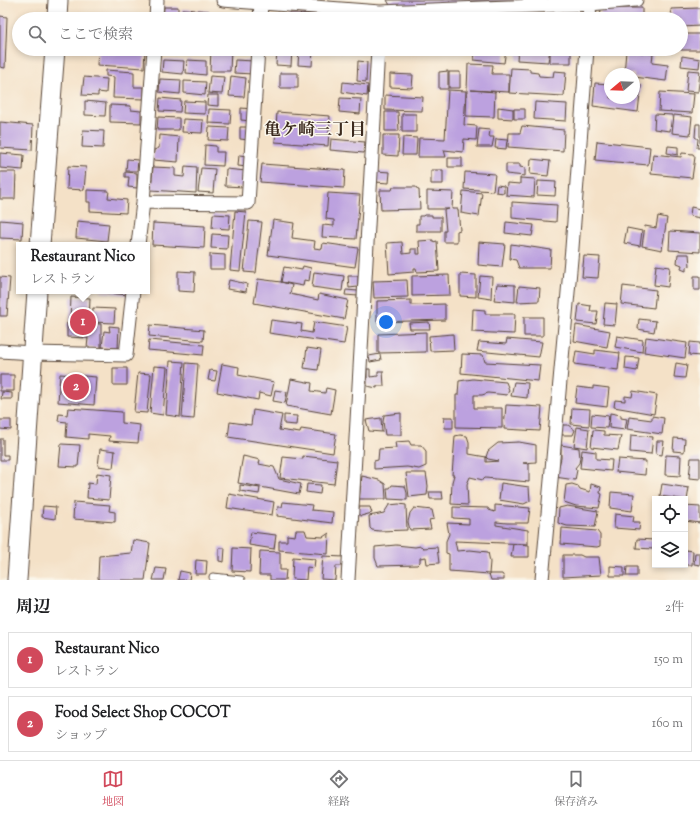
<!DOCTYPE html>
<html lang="ja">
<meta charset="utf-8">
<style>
:root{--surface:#fff;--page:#f2f2f2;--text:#202124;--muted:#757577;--line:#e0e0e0;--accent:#d1495b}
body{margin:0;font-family:"Sorts Mill Goudy","Noto Serif JP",serif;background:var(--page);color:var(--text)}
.controls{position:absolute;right:12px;bottom:12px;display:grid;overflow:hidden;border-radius:0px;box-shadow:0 2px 6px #0003}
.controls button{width:36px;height:36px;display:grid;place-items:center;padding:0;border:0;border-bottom:1px solid var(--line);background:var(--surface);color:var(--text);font:20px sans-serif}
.compass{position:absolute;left:604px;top:68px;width:36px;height:36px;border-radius:50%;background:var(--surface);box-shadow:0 2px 6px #0003;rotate:251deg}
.you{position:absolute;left:386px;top:322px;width:14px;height:14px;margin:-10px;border:3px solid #fff;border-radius:50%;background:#1a73e8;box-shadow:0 0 0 6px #1a73e833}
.badge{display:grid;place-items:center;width:26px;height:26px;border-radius:50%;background:var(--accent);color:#fff;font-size:13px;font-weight:700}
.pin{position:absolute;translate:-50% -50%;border:2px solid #fff;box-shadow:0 1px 4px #0006}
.popup{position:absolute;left:16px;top:242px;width:134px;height:52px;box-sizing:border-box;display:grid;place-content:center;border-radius:0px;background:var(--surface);filter:drop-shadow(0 1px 3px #0005);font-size:13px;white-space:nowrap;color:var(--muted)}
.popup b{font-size:15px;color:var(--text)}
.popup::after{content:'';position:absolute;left:50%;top:100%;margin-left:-8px;border:8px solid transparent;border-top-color:var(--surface)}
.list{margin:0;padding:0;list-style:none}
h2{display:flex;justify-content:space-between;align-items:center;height:52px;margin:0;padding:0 16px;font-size:17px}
h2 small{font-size:13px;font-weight:400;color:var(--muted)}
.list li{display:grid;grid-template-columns:26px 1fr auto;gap:12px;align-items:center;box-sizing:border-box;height:56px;margin:0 8px 8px;padding:0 8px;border:1px solid var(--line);border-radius:0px}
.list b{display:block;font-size:15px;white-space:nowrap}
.list p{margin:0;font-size:13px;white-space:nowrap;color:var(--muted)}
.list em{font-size:13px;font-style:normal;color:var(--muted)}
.icon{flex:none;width:22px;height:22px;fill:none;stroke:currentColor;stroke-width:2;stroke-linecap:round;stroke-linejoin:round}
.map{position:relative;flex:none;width:700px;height:580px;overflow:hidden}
.search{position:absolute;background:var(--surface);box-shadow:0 2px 6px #0003;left:12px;right:12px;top:12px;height:44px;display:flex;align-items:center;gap:10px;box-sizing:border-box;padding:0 14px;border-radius:22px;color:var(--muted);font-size:15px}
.sheet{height:180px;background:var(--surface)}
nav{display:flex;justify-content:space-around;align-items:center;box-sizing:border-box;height:56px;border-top:1px solid var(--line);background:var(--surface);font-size:11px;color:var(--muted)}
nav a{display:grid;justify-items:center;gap:2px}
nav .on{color:var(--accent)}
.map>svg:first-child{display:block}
.building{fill:#bca1df}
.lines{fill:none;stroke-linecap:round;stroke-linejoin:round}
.lane-casing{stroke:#574537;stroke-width:9}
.street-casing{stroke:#574537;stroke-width:15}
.secondary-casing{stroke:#574537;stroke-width:21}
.lane{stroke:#fff;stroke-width:7}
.street{stroke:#fff;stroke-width:13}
.secondary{stroke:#fff;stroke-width:19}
.labels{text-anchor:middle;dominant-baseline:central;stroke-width:3;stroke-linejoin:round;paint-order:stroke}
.neighbourhood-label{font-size:17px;font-weight:bold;fill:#3b2a1e;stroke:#fbf7ec}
</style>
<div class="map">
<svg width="700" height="580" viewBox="0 0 700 580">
<rect width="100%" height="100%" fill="#fbf7ec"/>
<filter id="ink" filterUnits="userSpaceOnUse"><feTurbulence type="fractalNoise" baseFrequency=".025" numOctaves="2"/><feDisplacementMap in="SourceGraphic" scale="8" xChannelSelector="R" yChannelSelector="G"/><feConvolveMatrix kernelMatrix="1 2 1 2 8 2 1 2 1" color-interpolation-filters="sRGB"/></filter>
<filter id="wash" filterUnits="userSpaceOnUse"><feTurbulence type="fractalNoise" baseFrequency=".012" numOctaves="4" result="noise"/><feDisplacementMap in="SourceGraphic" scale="16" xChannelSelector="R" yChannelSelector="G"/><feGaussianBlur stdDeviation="0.9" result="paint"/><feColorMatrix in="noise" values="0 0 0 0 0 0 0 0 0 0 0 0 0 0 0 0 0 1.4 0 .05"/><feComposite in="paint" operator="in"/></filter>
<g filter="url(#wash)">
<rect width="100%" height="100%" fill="#f4e1c7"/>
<g id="blocks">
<path class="building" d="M387,0H520V1L391,7Z
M164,7H178V19H163Z
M601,8H642V19H600Z
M700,8V26L681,27V19H672L671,9Z
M182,9L195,10L194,19H181Z
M197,10L209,11V19H197Z
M491,11L506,12V19H477L479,15L489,17Z
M289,14L314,15V19H289Z
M562,14V19H552V15Z
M0,16L7,17L5,68L0,67Z
M681,34H700V50H681Z
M98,49H145L144,68L97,65Z
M168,49H197V52L168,50Z
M200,49H209L208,54H199Z
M211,49H231L230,71H210Z
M277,49H292L291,66L276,65Z
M299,49H313L312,66L298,65Z
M475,49H506L504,63L474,60Z
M518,49H550L548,62L517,60Z
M550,49H571V63H550Z
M626,51L653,54L652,63L668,65L666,81L634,77V74H624Z
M682,56L700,59L699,68L681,66Z
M163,60L184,61L183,74L162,72Z
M187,60L206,61V75L186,73Z
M235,60L254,61L253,74L234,73Z
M358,61L367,62L366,82L357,81Z
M468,64L493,65L492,74H509V92L471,90L495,92L494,117L466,116Z
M511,68L530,69V72L538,73L539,76L553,77L554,71L566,72L564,96L509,93Z
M106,70L134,72V87H144V99L113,98L114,77L106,76Z
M688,70L700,71L698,92L686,91Z
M448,71V89H439V72Z
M449,72H460V88H449Z
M280,73H298V88H280Z
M390,74L413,75L412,88L390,87Z
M210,76L224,77L222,94L208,93Z
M231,76L246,78L244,97L229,96Z
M84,77L107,79L106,93L98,92V96L82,95Z
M160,79L181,80L180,94L159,92Z
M184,81L206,82L205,95L184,93Z
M343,82L368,85L367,96L342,92Z
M595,83L610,84V98H634V85H641L638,112L593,106Z
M448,90L466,91L464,125L477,126L476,140L464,139L463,152L444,150L446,157H418L419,138L445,139Z
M660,92L694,94L692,113L659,111Z
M208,95H218V106L207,105Z
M385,95L423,97L422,111L385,110Z
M160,98L181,100L180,112L159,111Z
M340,98L361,99L360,114L339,112Z
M85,101L106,103L105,116L85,115Z
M184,101L205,102V114L183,113Z
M535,102L567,104L566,121L534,119Z
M110,105L131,106V110L141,111V123L110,122Z
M498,107L513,109V119L498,118Z
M241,108L252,109L251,121L241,120Z
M209,109L231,110L230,124L208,123Z
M514,109H525V119H514Z
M277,112L330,116L328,146L275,142Z
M385,112H398L399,131H385Z
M402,114H416V132H402Z
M655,114L672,115L670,131L654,129Z
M674,115L692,117L690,135L672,133Z
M158,117L179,118V130H157Z
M183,119L203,120L202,133L182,132Z
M0,122L33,125L32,150L0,148Z
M696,124H700V148H697L698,139L695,137Z
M522,126L564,130L563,151L508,147L509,133H520Z
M209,127L229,128L228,141L208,140Z
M240,127H250L249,140L240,139Z
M479,129L490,130L489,137H494L492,147H477Z
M83,130L104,131L103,148L82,147Z
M160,135L179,137L178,162L153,160L154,150L159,148Z
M383,135H399L398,156L383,155Z
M403,137L417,138L416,155H402Z
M331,139L365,142L364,153L330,150Z
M496,139L507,140L506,149L495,148Z
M597,141L650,147L648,165L595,160Z
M205,145L216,146V152H224L223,166L204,165Z
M668,146L678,147V155L667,153Z
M0,153L24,155L23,170L0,168Z
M682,153L693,154L695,157L692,178L651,174L653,154L681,157Z
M239,155L248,156L247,167L238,166Z
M448,158H462V167H448Z
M127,159L138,160L137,171H126Z
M531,159L550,161L548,176L530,174Z
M262,164L345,170L344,188L260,182Z
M506,164H520V167L525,168V176L506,174Z
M68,166L86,167L84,190L67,189Z
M185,166L197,167L196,193L151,190L153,167L175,168V176L184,177Z
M201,168L215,169L213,193L198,192Z
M226,169L246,171L244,187L225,186Z
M431,170H443V184H431Z
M376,171L390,172L389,183L375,182Z
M0,172H16L15,199H0Z
M125,172L137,173V188L128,187L129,177H125Z
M465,172L495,174L493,191L464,189Z
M520,178L535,179L534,197L506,195L507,183L520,184Z
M538,181L556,182L555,196L537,195Z
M497,185L504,186V193L496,192Z
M393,187H416L418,190H419L420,209L381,210L380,190H392Z
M87,190L109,191L108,198L127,200L126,213L90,211V202H87Z
M427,191L453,192L452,209H458L460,230L457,231V242H444V231H446L444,210L449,209H427Z
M463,191L482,193L479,216L461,213Z
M328,193L360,195L356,239L322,237L323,225L334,226V220L326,219Z
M512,202L557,205L556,222L512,218Z
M691,207L700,209V218L690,216Z
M235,211L246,212L240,271L230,270Z
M213,214L230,215L229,229L212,228Z
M424,215H432V217H441V231H416V224H419V216H423Z
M658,216L667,218L662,250L642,246L645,226L656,228Z
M0,220L23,222L22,239L0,238Z
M273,220L294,223L292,238L315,241L314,248L322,249L323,243L358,248L355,267L268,255Z
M77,221L109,224L107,241L76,238Z
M249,221L262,222L256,273L244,272Z
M506,222L534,225L532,236L505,233Z
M153,223L205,226L204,248L152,245Z
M627,228L642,231L640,246L624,243Z
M670,231L700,233V252L669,250Z
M212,234L228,235L227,249L211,248Z
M433,240V242L437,241L439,271L417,272L416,268H414V272L389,274L387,243L402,242L403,254L411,253V249H417V254H420L419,241Z
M479,242L505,244L502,267L478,265Z
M511,244L551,250L550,268H519L516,260L510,259Z
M210,254L225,255V269H210Z
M678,254H689L690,266L686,267V271L681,269L682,265L677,263Z
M584,256L600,257L598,278L582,277Z
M656,265L670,267L668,287L654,285Z
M303,266L311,268L309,281L304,280L303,286L281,282L284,267L302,270Z
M178,271L195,272L194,292L178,291Z
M314,272L344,276L342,291L312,287Z
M460,274L476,275V297L460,296Z
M449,275L450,295L412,296V276Z
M348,276H358V287L349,288Z
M480,276L492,277L491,299L478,297Z
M694,276H700V290H694Z
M0,277L10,278L7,316H0Z
M258,279L281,282L292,285L290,294L318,300L319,294L348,300L344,319L254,303Z
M229,280L247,284L246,292L227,289Z
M407,280L408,297L374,298L373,281Z
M497,284L515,285V302L494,300Z
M519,286L540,288L539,301L517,302Z
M623,286L656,290L654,308L621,304Z
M346,290L358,291V296L345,295Z
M101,291H128V295L101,292Z
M71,297L90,298L89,322L70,321Z
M411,300V305L445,304V320L377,322V301Z
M605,303L617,304L615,325L603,324Z
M579,304L591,306L590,311H598L596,324L577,322Z
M93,308L115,309L114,323L92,322Z
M473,309L485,310V314H515L514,334L472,332Z
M524,317H543V336H524Z
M639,319L656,321L654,332L638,329Z
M271,320L302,324L301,331L312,333L314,322L347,327L344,344L269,333Z
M429,322L430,329H410L409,323Z
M67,323L101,324V348H87L88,338L67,337Z
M150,325L204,330L203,341L149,336Z
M576,325L610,331L607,347L574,341Z
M109,326L119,327L118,348L102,347L104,331L110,332Z
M426,332V352L378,353V334Z
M453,334L454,350L430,351L429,336Z
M617,336L643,340L642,352L615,347Z
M646,337L687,343L685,358L644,352Z
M507,339L542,342L539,357L477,351L479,342L506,344Z
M149,340L204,345L203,355L148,350Z
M690,342L700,343V356L689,355Z
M307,348L321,350L318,370L304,368Z
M595,350L620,353L618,370L574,364L576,351L595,354Z
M380,354L381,360L370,362L369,356Z
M462,354L483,355L485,362L540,365L538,381L461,373Z
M626,357L639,358L637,371L625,369Z
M170,361L184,362L180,417L166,415Z
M186,363L198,364L194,419L182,418Z
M676,363L687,365L685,378L674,377Z
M222,364L239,367L238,375L274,382L271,396L259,393L258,400L217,392Z
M154,366L167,367L163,415L150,413Z
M113,368H127V385H113Z
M367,369H370V377L378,376V371H383L384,386H377V388L367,386Z
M210,370L217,371L215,381L208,380Z
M138,373L151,374L147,413L134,412Z
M60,374L96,377L94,405L58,402Z
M0,375H14V391H0Z
M291,379L312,383L311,391L325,393L326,388L335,390L331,414L286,406Z
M473,379L506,382L509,390L507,395L488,393L482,395H474V408H502V428L456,427V395H458L459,381Z
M514,382L528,383L527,398L511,396Z
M593,386L609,388L607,407L575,403L577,387L593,389Z
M275,390L287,392L285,403L273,401Z
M633,391L657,395L654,414L614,407L615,400L625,401V396L632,397Z
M2,392L12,393V399H1Z
M506,405L542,407L540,431L504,429Z
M68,408L122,412V423L140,425L138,443L109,441L110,436L88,434V439L66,437L67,422L58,421L59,414L67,415Z
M572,408L590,409L589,426L571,424Z
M253,410L282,415L279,430L300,433L301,429L336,434L333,453L228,437L230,422L251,425Z
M401,413V435H385L383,422L384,415Z
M610,413L621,415V418L627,419L625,430L609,428Z
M592,414L609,416L607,428L591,427Z
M284,415L297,416L296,425L284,424Z
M652,416L664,418L662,434L627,429L629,417L652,420Z
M444,417H453V428H445Z
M381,418L382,432L369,431L366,420Z
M0,420H11V430L0,429Z
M559,425H568L575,430L573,435H562Z
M577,427L589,429L587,448L574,446Z
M593,430L604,431V435L621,436L618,450L591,447Z
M460,435L467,436L469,442V454L486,457V462L499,461L488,459L486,457L488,451L498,443L519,442L536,445V462L523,463L529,464V482L485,478L483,480L470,477L467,484L468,505L451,504L452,482L454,475H452L455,436Z
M631,435L653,437L651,454L630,452Z
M674,438L685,439L684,452L673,451Z
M0,439H3V455H8V460H0Z
M409,441L411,445H421L426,451V466L419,469L407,467L374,469V461L378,460L379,449L396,448L395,442Z
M657,441H664L662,455L656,454Z
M61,444L80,445L78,467L59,466Z
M561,445L579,448L580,458L579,463L575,468L577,470L575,480L555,477L556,465L559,466L561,458Z
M100,449L115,451L113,468L98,466Z
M582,450L596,452V459L612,460L611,471L580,468Z
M666,455L681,456L680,476L665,475Z
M243,456L260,460L259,464L274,467L279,479L301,484L299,494L238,483Z
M303,456L337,460L334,484L280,478L283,457L303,459Z
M691,458H700V479L689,478Z
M618,459L646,461L645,475L616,472Z
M97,473L111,475L109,500L87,498L88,483L96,484Z
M406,473H426L428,486L427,495L409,497Z
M362,476L379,480L385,484L386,499H359Z
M501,483L529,487L530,501L524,504L499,500Z
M307,484L321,485L320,494L306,492Z
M572,484L578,486L580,489L590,492L591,484L601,487L600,493L602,494L599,508L576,506L564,502L566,485Z
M662,484L689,488L687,500L660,496Z
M240,485L260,488L259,494L240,491Z
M392,485L405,486L407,493V500L388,499L387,488H390Z
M429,492H442L443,499H430Z
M611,492L634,494L632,511L610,508Z
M229,494L274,502L272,515L227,508Z
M74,502L110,505L109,511L115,512V522L73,519Z
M283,502L312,505L311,510L333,512L332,523L277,516L278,507H282Z
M399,504L406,505L407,530L379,531L372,530L370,528L369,516L384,513L389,505Z
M495,505L530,508L528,523H507L496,522V525L528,530V544L455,541L457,551L470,550L488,552L490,562L489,574L449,571V554L446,553V541L449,534L447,523L469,524V519L453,518V507L488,508L489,510L495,512Z
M43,506L56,507L55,519L42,517Z
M567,506L598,511L595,527L567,526L558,523L559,508Z
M685,506L700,507V523L685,521Z
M359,507H370L372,513L361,516L358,514Z
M414,508L432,510L434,519L429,520L431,529L410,530L408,522L410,513Z
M615,514L634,516L633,522H640L639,530L614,528Z
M562,528L597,531L600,535V546L597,547L561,544Z
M296,530H305L307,536L323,537L329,533L328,554L279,550V541H287V535L295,536Z
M251,532L276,535L274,549L249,545Z
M637,539L654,540L653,549L636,548Z
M133,540L150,543L145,580H99L98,578L99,556L131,553Z
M513,544L529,545V557H511Z
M396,545L415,547L421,546L423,548L437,547L439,563L427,564L426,557L420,558V562L417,565L378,566L375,558V547Z
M219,548H225L224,562L219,561Z
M233,548L251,549L250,572L232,571Z
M685,550L693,551L692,565H685Z
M260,551L280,552V570H286L285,580H270V575H259Z
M695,553H700V565L694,564Z
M563,555H580L584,557H599L601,575L563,577Z
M323,556L344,557L343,566H336L335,580L321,579Z
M293,557L315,559L314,568L307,567L306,580L292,579Z
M196,560L207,561L206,574H195Z
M610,566L624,567V576H610Z
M627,567H637V576H626Z
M156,568L166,569L164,580H153Z
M180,571L190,573L189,580H178Z
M489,574H502L504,577V580H491Z"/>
</g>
</g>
<g filter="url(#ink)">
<use href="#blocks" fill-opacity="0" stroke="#574537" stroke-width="1"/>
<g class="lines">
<g class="lane-casing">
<path id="lane" d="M213,577L241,580"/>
</g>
<g class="street-casing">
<path id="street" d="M223,0L380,12L590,4L636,0
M156,19L157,0
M260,19L261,3
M589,19L590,4
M143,202L248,203L258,49
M138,245L143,202L154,49
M0,351L33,353L126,355L133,291
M348,580L378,49
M542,580L572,248L587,49"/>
</g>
<g class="secondary-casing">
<path id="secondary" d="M57,19L58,0
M40,245L55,49
M17,580L37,291"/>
</g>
<use href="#lane" class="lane"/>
<use href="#street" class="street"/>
<use href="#secondary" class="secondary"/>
</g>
</g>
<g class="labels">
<g class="neighbourhood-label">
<text x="315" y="131">亀ケ崎三丁目</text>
</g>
</g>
</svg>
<div class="controls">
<button><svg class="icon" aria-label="locate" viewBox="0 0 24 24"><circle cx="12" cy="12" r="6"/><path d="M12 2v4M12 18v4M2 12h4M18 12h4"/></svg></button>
<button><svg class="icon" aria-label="layers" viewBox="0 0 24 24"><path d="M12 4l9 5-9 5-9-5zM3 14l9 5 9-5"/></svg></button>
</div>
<svg class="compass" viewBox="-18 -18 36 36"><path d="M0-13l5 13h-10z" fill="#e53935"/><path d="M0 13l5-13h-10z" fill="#757577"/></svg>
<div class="you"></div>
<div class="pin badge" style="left:83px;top:322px">1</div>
<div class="popup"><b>Restaurant Nico</b>レストラン</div>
<div class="pin badge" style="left:76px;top:387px">2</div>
<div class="search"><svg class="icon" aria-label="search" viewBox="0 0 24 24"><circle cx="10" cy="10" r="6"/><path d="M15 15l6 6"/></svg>ここで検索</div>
</div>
<section class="sheet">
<h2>周辺<small>2件</small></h2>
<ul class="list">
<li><span class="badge">1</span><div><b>Restaurant Nico</b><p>レストラン</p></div><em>150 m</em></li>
<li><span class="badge">2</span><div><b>Food Select Shop COCOT</b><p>ショップ</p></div><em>160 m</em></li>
</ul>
</section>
<nav>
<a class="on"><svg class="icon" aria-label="map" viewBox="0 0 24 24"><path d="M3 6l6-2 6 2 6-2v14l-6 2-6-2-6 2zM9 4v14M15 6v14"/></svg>地図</a>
<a><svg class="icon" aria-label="directions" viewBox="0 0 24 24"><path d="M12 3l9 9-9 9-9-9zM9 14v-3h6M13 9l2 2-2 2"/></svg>経路</a>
<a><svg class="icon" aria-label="saved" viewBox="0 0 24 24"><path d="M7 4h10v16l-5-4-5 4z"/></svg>保存済み</a>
</nav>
